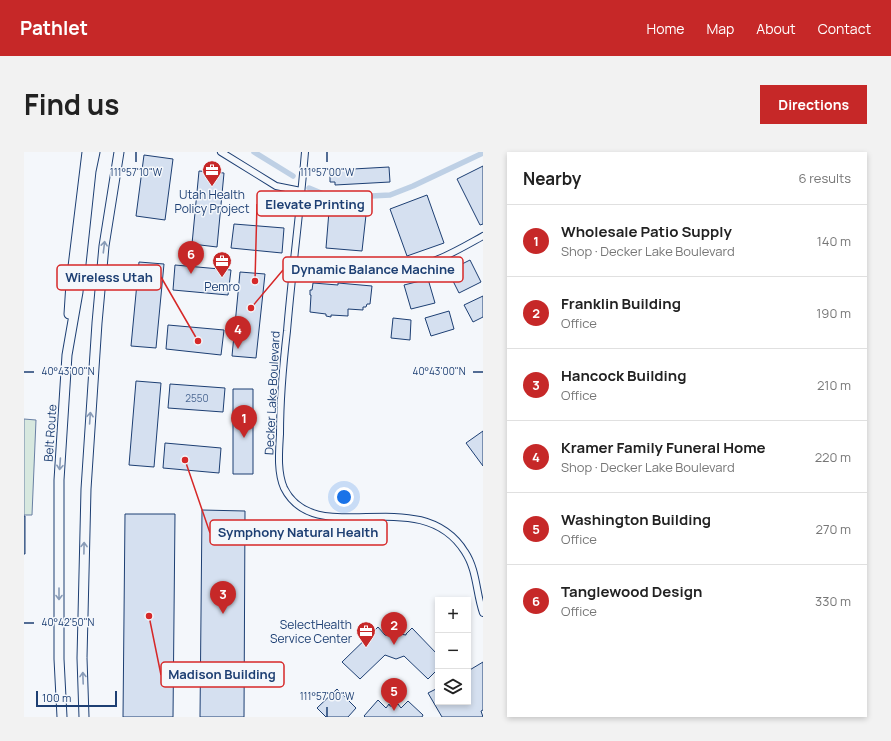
<!DOCTYPE html>
<meta charset="utf-8">
<style>
:root{--surface:#fff;--page:#f2f2f2;--text:#222;--muted:#767676;--line:#e0e0e0;--accent:#c62828}
body{margin:0;font-family:Manrope,sans-serif;background:var(--page);color:var(--text)}
.controls{position:absolute;right:12px;bottom:12px;display:grid;overflow:hidden;border-radius:0px;box-shadow:0 2px 6px #0003}
.controls button{width:36px;height:36px;display:grid;place-items:center;padding:0;border:0;border-bottom:1px solid var(--line);background:var(--surface);color:var(--text);font:20px sans-serif}
.scale{position:absolute;left:12px;bottom:10px;width:81px;box-sizing:border-box;padding-left:4px;border:2px solid #1d3f73;border-top:0;font-size:11px;line-height:14px;white-space:nowrap;color:#1d3f73;-webkit-text-stroke:3px #f4f7fb;paint-order:stroke}
.you{position:absolute;left:320px;top:345px;width:14px;height:14px;margin:-10px;border:3px solid #fff;border-radius:50%;background:#1a73e8;box-shadow:0 0 0 6px #1a73e833}
.badge{display:grid;place-items:center;width:26px;height:26px;border-radius:50%;background:var(--accent);color:#fff;font-size:13px;font-weight:700}
.pin{position:absolute;translate:-50% -33px;filter:drop-shadow(0 1px 2px #0008)}
.pin::after{content:'';position:absolute;top:21px;width:14px;height:12px;background:inherit;clip-path:polygon(0 0,100% 0,50% 100%)}
.list{margin:0;padding:0;list-style:none}
h2{display:flex;justify-content:space-between;align-items:center;height:52px;margin:0;padding:0 16px;font-size:17px}
h2 small{font-size:13px;font-weight:400;color:var(--muted)}
.list li{display:grid;grid-template-columns:26px 1fr auto;gap:12px;align-items:center;box-sizing:border-box;height:72px;padding:0 16px;border-top:1px solid var(--line)}
.list b{display:block;font-size:15px;white-space:nowrap}
.list p{margin:0;font-size:13px;white-space:nowrap;color:var(--muted)}
.list em{font-size:13px;font-style:normal;color:var(--muted)}
.icon{flex:none;width:22px;height:22px;fill:none;stroke:currentColor;stroke-width:2;stroke-linecap:round;stroke-linejoin:round}
.map{position:relative;flex:none;width:459px;height:565px;overflow:hidden;border-radius:0px}
header{display:flex;align-items:center;gap:24px;box-sizing:border-box;height:56px;padding:0 20px;background:var(--accent);color:#fff}
header strong{font-size:19px}
nav{display:flex;gap:22px;margin-inline-start:auto;font-size:14px}
.intro{display:flex;align-items:center;justify-content:space-between;box-sizing:border-box;height:96px;padding:0 24px}
h1{margin:0;font-size:28px}
.button{padding:10px 18px;border-radius:0px;background:var(--accent);color:#fff;font-size:14px;font-weight:700}
main{display:flex;gap:24px;padding:0 24px}
aside{flex:1;background:var(--surface);border-radius:0px;box-shadow:0 2px 6px #0003}
.map>svg:first-child{display:block}
.green{fill:#d7e8df;stroke:#687fa3}
.lines{fill:none;stroke-linecap:round;stroke-linejoin:round}
.canal{stroke:#bed0e5;stroke-width:5.5}
.building{fill:#d5e0f0;stroke:#1d3f73}
.minor-casing{stroke:#1d3f73;stroke-width:8}
.highway-casing{stroke:#1d3f73;stroke-width:11}
.minor{stroke:#f4f7fb;stroke-width:6}
.highway{stroke:#f4f7fb;stroke-width:9}
.oneway{stroke:#889bb7}
.ticks{fill:none;stroke:#1d3f73;stroke-width:1.5}
.labels{text-anchor:middle;dominant-baseline:central;stroke-width:3;stroke-linejoin:round;paint-order:stroke}
.number-label{font-size:10px;fill:#4b6792}
.poi-label{font-size:12px;fill:#1d3f73;stroke:#f4f7fb}
.street-label{font-size:12px;fill:#1d3f73;stroke:#f4f7fb}
.ticks-label{font-size:10px;text-anchor:middle;fill:#1d3f73;stroke:#f4f7fb;stroke-width:3;stroke-linejoin:round;paint-order:stroke}
.leader{fill:none;stroke:#d62828;stroke-width:1.5}
.callout-dot{fill:#d62828;stroke:#f4f7fb;stroke-width:1.5}
.callout{fill:#f4f7fb;stroke:#d62828;stroke-width:1.5}
.callout-label{font-size:13px;text-anchor:middle;font-weight:bold;fill:#1d3f73}
</style>
<header>
<strong>Pathlet</strong>
<nav><a>Home</a><a>Map</a><a>About</a><a>Contact</a></nav>
</header>
<div class="intro"><h1>Find us</h1><a class="button">Directions</a></div>
<main>
<div class="map">
<svg width="459" height="565" viewBox="0 0 459 565">
<rect width="100%" height="100%" fill="#f4f7fb"/>
<path class="green" d="M0,267L12,268L8,363H0Z"/>
<g class="lines">
<path class="canal" d="M230,0L269,24
M285,36L309,46L366,43L389,34L459,1"/>
</g>
<path class="building" d="M120,3L149,7L141,68L112,64Z
M459,14V72L456,73L433,27Z
M365,15L366,30L311,33V30H306V22L311,21V18Z
M175,19L200,21L193,95L168,92Z
M403,43L420,91L383,104L366,57Z
M305,59L342,63L338,99L302,96Z
M210,72L260,76L258,101L207,96Z
M446,108L457,130L435,141L424,119Z
M115,110L140,112L132,196L107,194Z
M151,113L207,118L204,143L149,138Z
M216,120L241,122L232,206L208,204Z
M404,127L411,151L387,157L380,133Z
M289,131L314,133V131L348,134L346,152H343L342,155H339V158L324,157V164L307,163V165L302,164V162L286,160L287,143H286V138H288Z
M459,144V165L449,170L440,153Z
M425,159L430,177L407,184L401,166Z
M369,166L387,168L386,188L367,186Z
M144,173L200,178L197,203L142,197Z
M112,229L137,231L130,315L105,313Z
M146,232L201,236L199,260L144,256Z
M209,237H229V322H209Z
M459,279V314L442,291Z
M141,291L197,296L195,321L139,316Z
M178,358L221,359L220,565H176Z
M101,362H151L149,565H99Z
M0,364H1V402H0Z
M354,475L361,483L366,484L369,481L382,483V482L388,476L414,503V517L404,527L380,504L372,507L361,503L336,527L318,510Z
M459,510V558L457,559L459,565H418L404,541L414,536V550H444V519Z
M313,537L332,556L324,565H302L293,556Z
M354,548L362,556L365,552L366,554H372L374,552L377,556L384,549L399,563L398,565H341L340,564Z"/>
<g class="lines">
<g class="minor-casing">
<path id="minor" d="M197,0L252,34L277,39
M281,0C276,60 268,119 263,179C259,213 256,247 256,282C255,299 253,320 260,336C292,400 396,328 441,400C453,418 452,441 459,461
M269,112C313,117 360,126 404,111C423,105 441,94 459,84"/>
</g>
<g class="highway-casing">
<path id="highway" d="M45,162L47,131L63,0
M38,565L35,507V328L43,203L54,140L67,19L71,0
M60,565L58,506L62,337L73,171L80,94L95,0"/>
</g>
<use href="#minor" class="minor"/>
<use href="#highway" class="highway"/>
</g>
<defs><path id="oneway-shaft" d="M-6 0H5M1.5-3L5.5 0L1.5 3" fill="none" stroke-width="1.6" stroke-linecap="round" stroke-linejoin="round"/></defs>
<g class="oneway">
<use href="#oneway-shaft" transform="translate(80 95) rotate(-83)"/>
<use href="#oneway-shaft" transform="translate(66 266) rotate(-86)"/>
<use href="#oneway-shaft" transform="translate(36 312) rotate(94)"/>
<use href="#oneway-shaft" transform="translate(60 396) rotate(-89)"/>
<use href="#oneway-shaft" transform="translate(35 442) rotate(90)"/>
<use href="#oneway-shaft" transform="translate(59 526) rotate(-92)"/>
</g>
<path class="ticks" d="M112,0V10M303,0V10M0,220H10M449,220H459M0,471H10M303,555V565"/>
<defs>
<g id="office-pin" transform="scale(1)"><path d="M0 17L-7.5 6A9.5 9.5 0 1 1 7.5 6Z" fill="#c62828" stroke="#f4f7fb"/><path d="M-6-3h4V-5.5h4V-3h4V5H-6ZM-1-4.5V-3h2v-1.5ZM-6 0V1H6V0Z" fill="#fff"/></g>
</defs>
<g fill-rule="evenodd">
<use href="#office-pin" x="188" y="18"/>
<use href="#office-pin" x="198" y="109"/>
<use href="#office-pin" x="342" y="479"/>
</g>
<g class="labels">
<g class="number-label">
<text x="173" y="246">2550</text>
</g>
<g class="poi-label">
<text x="188" y="42">Utah Health<tspan x="188" dy="14">Policy Project</tspan></text>
<text x="198" y="134">Pemro</text>
<text x="328" y="472" text-anchor="end">SelectHealth<tspan x="328" dy="14">Service Center</tspan></text>
</g>
<g class="street-label">
<text transform="translate(248 241) rotate(-87)">Decker Lake Boulevard</text>
<text transform="translate(26 281) rotate(-86)">Belt Route</text>
</g>
</g>
<g class="ticks-label">
<text x="112" y="24">111°57'10"W</text>
<text x="303" y="24">111°57'00"W</text>
<text x="44" y="223">40°43'00"N</text>
<text x="415" y="223">40°43'00"N</text>
<text x="44" y="474">40°42'50"N</text>
<text x="303" y="548">111°57'00"W</text>
</g>
<path class="leader" d="M231 129L233 52M227 156L259 118M174 189L137 125M161 308L186 381M125 464L137 523"/>
<g class="callout-dot">
<circle cx="231" cy="129" r="4"/>
<circle cx="227" cy="156" r="4"/>
<circle cx="174" cy="189" r="4"/>
<circle cx="161" cy="308" r="4"/>
<circle cx="125" cy="464" r="4"/>
</g>
<g class="callout">
<rect x="233" y="39" width="115" height="25" rx="4"/>
<rect x="259" y="105" width="180" height="25" rx="4"/>
<rect x="33" y="113" width="104" height="25" rx="4"/>
<rect x="186" y="368" width="177" height="25" rx="4"/>
<rect x="137" y="510" width="123" height="25" rx="4"/>
</g>
<g class="callout-label">
<text x="291" y="57">Elevate Printing</text>
<text x="349" y="122">Dynamic Balance Machine</text>
<text x="85" y="130">Wireless Utah</text>
<text x="274" y="385">Symphony Natural Health</text>
<text x="198" y="527">Madison Building</text>
</g>
</svg>
<div class="controls">
<button>+</button>
<button>−</button>
<button><svg class="icon" aria-label="layers" viewBox="0 0 24 24"><path d="M12 4l9 5-9 5-9-5zM3 14l9 5 9-5"/></svg></button>
</div>
<div class="scale">100 m</div>
<div class="you"></div>
<div class="pin badge" style="left:220px;top:286px">1</div>
<div class="pin badge" style="left:370px;top:493px">2</div>
<div class="pin badge" style="left:199px;top:462px">3</div>
<div class="pin badge" style="left:214px;top:197px">4</div>
<div class="pin badge" style="left:370px;top:559px">5</div>
<div class="pin badge" style="left:167px;top:122px">6</div>
</div>
<aside>
<h2>Nearby<small>6 results</small></h2>
<ul class="list">
<li><span class="badge">1</span><div><b>Wholesale Patio Supply</b><p>Shop · Decker Lake Boulevard</p></div><em>140 m</em></li>
<li><span class="badge">2</span><div><b>Franklin Building</b><p>Office</p></div><em>190 m</em></li>
<li><span class="badge">3</span><div><b>Hancock Building</b><p>Office</p></div><em>210 m</em></li>
<li><span class="badge">4</span><div><b>Kramer Family Funeral Home</b><p>Shop · Decker Lake Boulevard</p></div><em>220 m</em></li>
<li><span class="badge">5</span><div><b>Washington Building</b><p>Office</p></div><em>270 m</em></li>
<li><span class="badge">6</span><div><b>Tanglewood Design</b><p>Office</p></div><em>330 m</em></li>
</ul>
</aside>
</main>
